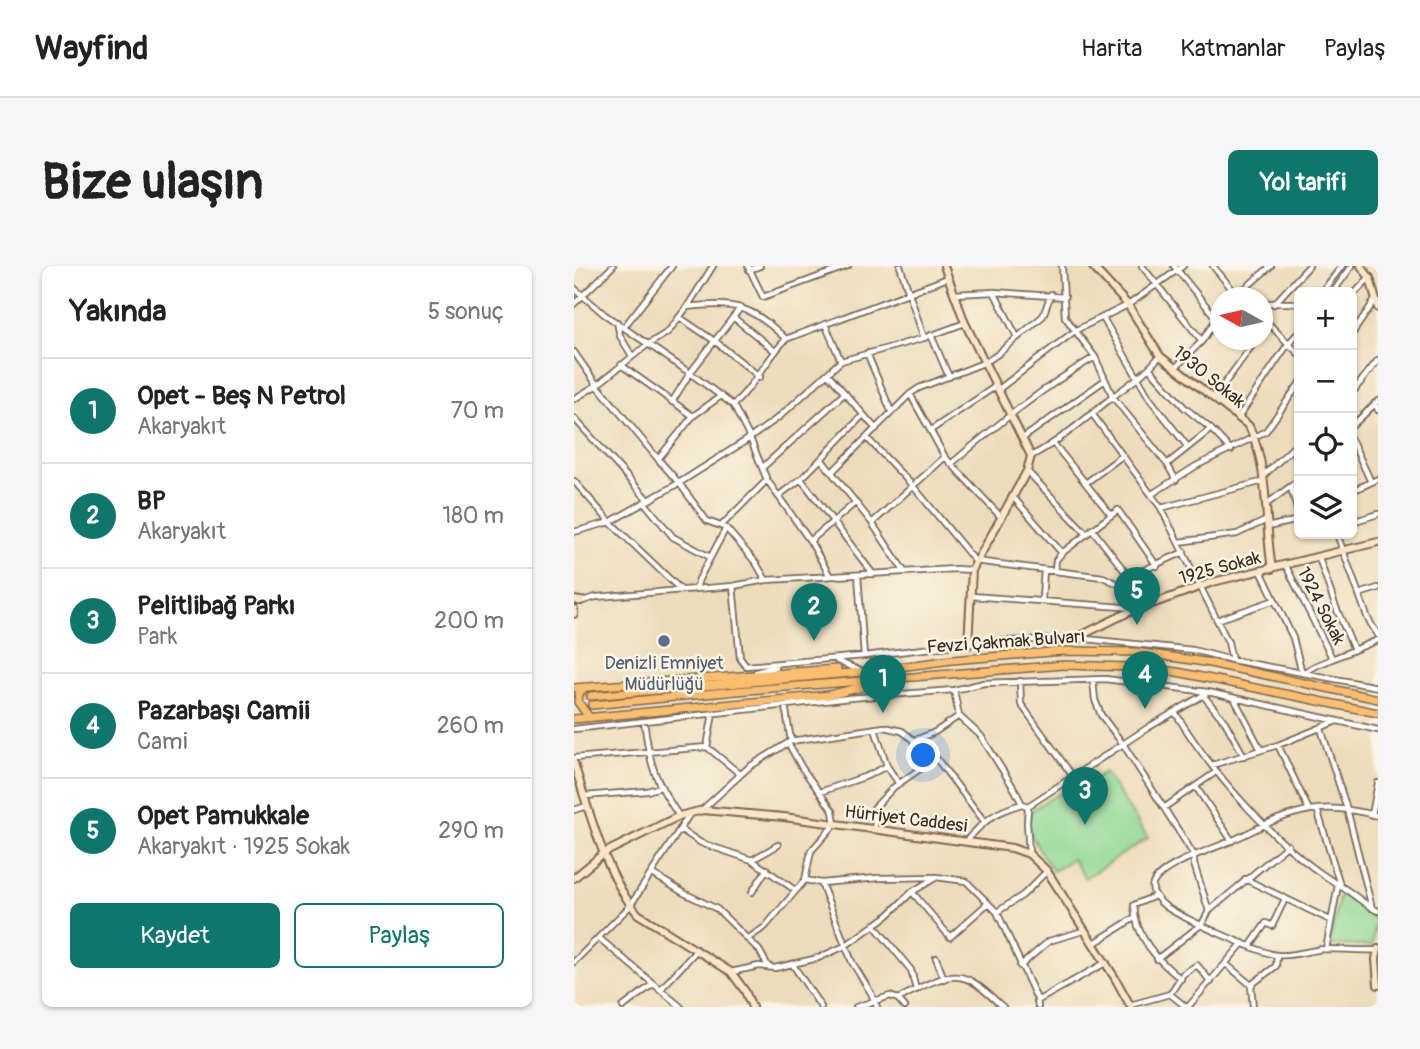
<!DOCTYPE html>
<html lang="tr">
<meta charset="utf-8">
<style>
:root{--surface:#fff;--page:#f6f6f6;--text:#222;--muted:#767676;--line:#e0e0e0;--accent:#0f766e}
body{margin:0;font-family:Pangolin,sans-serif;background:var(--page);color:var(--text)}
.controls{position:absolute;right:21px;top:21px;display:grid;overflow:hidden;border-radius:10px;box-shadow:0 2px 5px #0004}
.controls button{width:63px;height:63px;display:grid;place-items:center;padding:0;border:0;border-bottom:2px solid var(--line);background:var(--surface);color:var(--text);font:35px sans-serif}
.compass{position:absolute;left:636px;top:21px;width:63px;height:63px;border-radius:50%;background:var(--surface);box-shadow:0 2px 5px #0004;rotate:278deg}
.you{position:absolute;left:350px;top:490px;width:24px;height:24px;margin:-18px;border:5px solid #fff;border-radius:50%;background:#1a73e8;box-shadow:0 0 0 10px #1a73e833}
.badge{display:grid;place-items:center;width:46px;height:46px;border-radius:50%;background:var(--accent);color:#fff;font-size:23px;font-weight:700}
.pin{position:absolute;translate:-50% -58px;filter:drop-shadow(0 2px 4px #0008)}
.pin::after{content:'';position:absolute;top:37px;width:24px;height:21px;background:inherit;clip-path:polygon(0 0,100% 0,50% 100%)}
.list{margin:0;padding:0;list-style:none}
h2{display:flex;justify-content:space-between;align-items:center;height:91px;margin:0;padding:0 28px;font-size:30px}
h2 small{font-size:23px;font-weight:400;color:var(--muted)}
.list li{display:grid;grid-template-columns:46px 1fr auto;gap:21px;align-items:center;box-sizing:border-box;height:105px;padding:0 28px;border-top:2px solid var(--line)}
.list b{display:block;font-size:26px;white-space:nowrap}
.list p{margin:0;font-size:23px;white-space:nowrap;color:var(--muted)}
.list em{font-size:23px;font-style:normal;color:var(--muted)}
.actions{display:flex;gap:14px;padding:21px 28px}
.actions a{flex:1;padding:16px 0;border:2px solid var(--accent);border-radius:10px;text-align:center;font-size:24px;color:var(--accent)}
.actions .main{background:var(--accent);color:#fff}
.icon{flex:none;width:38px;height:38px;fill:none;stroke:currentColor;stroke-width:2;stroke-linecap:round;stroke-linejoin:round}
.map{position:relative;flex:none;width:804px;height:741px;overflow:hidden;border-radius:10px}
header{display:flex;align-items:center;gap:42px;box-sizing:border-box;height:98px;padding:0 35px;background:var(--surface);border-bottom:2px solid var(--line)}
header strong{font-size:33px}
nav{display:flex;gap:38px;margin-inline-start:auto;font-size:24px}
.intro{display:flex;align-items:center;justify-content:space-between;box-sizing:border-box;height:168px;padding:0 42px}
h1{margin:0;font-size:49px}
.button{padding:18px 32px;border-radius:10px;background:var(--accent);color:#fff;font-size:24px;font-weight:700}
main{display:flex;gap:42px;padding:0 42px}
aside{flex:1;background:var(--surface);border-radius:10px;box-shadow:0 2px 5px #0004}
.map>svg:first-child{display:block}
.green{fill:#90d995;stroke:#66825a;stroke-width:2}
.lines{fill:none;stroke-linecap:round;stroke-linejoin:round}
.primary-tunnel{stroke:#c9b89b;stroke-width:7;stroke-dasharray:7 3.5;stroke-linecap:butt}
.street-casing{stroke:#796855;stroke-width:8}
.secondary-casing{stroke:#796855;stroke-width:10}
.primary-casing{stroke:#796855;stroke-width:10}
.street{stroke:#fff;stroke-width:4.5}
.secondary{stroke:#fde5c5;stroke-width:6}
.primary{stroke:#fabe6e;stroke-width:7}
.service-dot{fill:#5c6f8a;stroke:#fcf5e5;stroke-width:2.5}
.labels{text-anchor:middle;dominant-baseline:central;stroke-width:5;stroke-linejoin:round;paint-order:stroke}
.street-label{font-size:18px;fill:#3b2a1e;stroke:#fcf5e5}
.service-label{font-size:18px;fill:#4e5e75;stroke:#fcf5e5}
</style>
<header>
<strong>Wayfind</strong>
<nav><a>Harita</a><a>Katmanlar</a><a>Paylaş</a></nav>
</header>
<div class="intro"><h1>Bize ulaşın</h1><a class="button">Yol tarifi</a></div>
<main>
<aside>
<h2>Yakında<small>5 sonuç</small></h2>
<ul class="list">
<li><span class="badge">1</span><div><b>Opet - Beş N Petrol</b><p>Akaryakıt</p></div><em>70 m</em></li>
<li><span class="badge">2</span><div><b>BP</b><p>Akaryakıt</p></div><em>180 m</em></li>
<li><span class="badge">3</span><div><b>Pelitlibağ Parkı</b><p>Park</p></div><em>200 m</em></li>
<li><span class="badge">4</span><div><b>Pazarbaşı Camii</b><p>Cami</p></div><em>260 m</em></li>
<li><span class="badge">5</span><div><b>Opet Pamukkale</b><p>Akaryakıt · 1925 Sokak</p></div><em>290 m</em></li>
</ul>
<div class="actions"><a class="main">Kaydet</a><a>Paylaş</a></div>
</aside>
<div class="map">
<svg width="804" height="741" viewBox="0 0 804 741">
<rect width="100%" height="100%" fill="#fcf5e5"/>
<filter id="ink" filterUnits="userSpaceOnUse"><feTurbulence type="fractalNoise" baseFrequency=".0143" numOctaves="2"/><feDisplacementMap in="SourceGraphic" scale="14" xChannelSelector="R" yChannelSelector="G"/><feConvolveMatrix kernelMatrix="1 2 1 2 8 2 1 2 1" color-interpolation-filters="sRGB"/></filter>
<filter id="wash" filterUnits="userSpaceOnUse"><feTurbulence type="fractalNoise" baseFrequency=".00686" numOctaves="4" result="noise"/><feDisplacementMap in="SourceGraphic" scale="28" xChannelSelector="R" yChannelSelector="G"/><feGaussianBlur stdDeviation="1.57" result="paint"/><feColorMatrix in="noise" values="0 0 0 0 0 0 0 0 0 0 0 0 0 0 0 0 0 1.4 0 .05"/><feComposite in="paint" operator="in"/></filter>
<g filter="url(#wash)">
<rect width="100%" height="100%" fill="#eddcba"/>
<path class="green" d="M531,506L574,572L511,612L498,593L479,605C471,592 445,560 458,545C465,537 478,532 487,527L491,532Z
M766,627L802,654L798,680L755,679Z"/>
</g>
<g filter="url(#ink)">
<g class="lines">
<path class="primary-tunnel" d="M0,431L17,430"/>
<g class="street-casing">
<path id="street" d="M174,0L189,31L274,0
M326,0L350,72
M488,0L491,51L521,91L539,131L593,198L602,214
M568,0L628,75
M600,0L642,52
M639,0L662,28L668,32
M175,4L186,0
M0,22L30,48L116,107L159,139L176,172L193,214L236,275L256,310
M420,26L443,71
M748,26L768,0
M759,26L778,0
M381,28L420,26L491,31
M778,30L795,12
M660,32L697,0
M688,37H725
M0,38L39,0
M700,38L735,0
M113,41C161,36 177,39 212,73
M105,51L142,76L186,111
M159,51L201,85
M688,51L725,88
M529,52L576,133L613,180
M43,56L46,70L58,90
M251,58L267,95
M50,61L98,0
M778,68L801,34
M357,69L375,111
M0,86L23,119L84,193
M293,87L317,145
M47,99L119,150
M601,102L628,75L646,47
M576,103L610,141L637,163L657,184
M254,108L302,163
M425,123L502,64L554,39L609,0
M778,127L804,94
M336,128L371,191L426,250
M147,130L119,150L84,193L105,217L133,255L152,262L182,297L192,314
M640,132L682,74
M0,133L23,119L73,79L94,66L113,41L139,0
M98,136L116,107L167,41
M801,137L804,144
M159,139C181,119 192,94 212,73L374,12
M519,149L587,242L654,376L658,394
M0,152L74,234
M664,152L714,78L725,66
M778,160L804,135
M357,164L422,120
M292,171L339,220L401,295L529,311L546,319L570,341
M449,172L531,114
M778,175L797,216
M480,178L537,249
M457,190C488,174 513,151 541,129C557,117 573,106 586,90
M247,193L289,149
M377,198C423,159 469,121 521,91
M593,198L637,163
M189,201L271,127
M453,205L512,267
M258,206L336,128L345,122L412,96L424,88L469,50L477,28
M690,209L725,176
M227,213L299,308
M0,215L36,256L106,323
M513,216L548,190
M717,222L722,239
M778,225L804,213
M578,228L622,200L692,165L725,118
M204,230L227,213L247,193L298,257L330,305
M439,231L488,287
M70,236L99,271L136,291
M725,236L722,239L725,252
M694,237L725,214
M587,242L690,215
M778,245L782,255
M778,256L804,248
M298,257L371,191
M147,260L193,214
M693,261L725,254
M518,263L556,312
M0,266L36,256L105,217L176,172L205,151L267,95L350,72L391,57
M763,268L794,353L804,369
M236,275L281,237
M605,276L663,268L693,254
M745,292L761,339L780,384
M712,300L758,392
M481,303L482,294L488,287L544,244L583,300
M687,305L719,372L728,407L741,400L804,374
M284,309L290,390
M546,319L563,307L610,286
M159,320L166,392L172,400L290,390L409,376L502,372L619,384L658,394L804,421
M122,322L125,313L152,262
M785,328L804,322
M397,330L563,342
M468,333L470,304
M5,336L22,331L159,320L192,314L381,303L398,304
M643,354L701,334
M263,395L287,405
M182,406L201,401
M519,414L521,434L527,449L549,478L620,589V598L635,645
M446,415L447,438L500,512
M380,424L385,450L407,470L441,524L448,538L454,540L453,557L455,588
M629,429L651,456L670,490
M660,432L687,484
M211,439L217,475
M601,446C638,508 705,584 768,621C780,628 791,639 804,645
M70,455C76,500 80,513 105,550
M0,463L276,432L380,424L410,417L531,413L634,426L804,464
M301,463L313,500L325,518
M747,463L773,543L798,642
M339,475L361,466L385,450
M214,477L228,502L259,545L261,558L237,585L231,614
M704,479L735,544
M133,481L139,447
M0,492L133,481L166,508
M638,499L704,479L763,455
M622,521L658,575
M246,526L293,510L313,500
M10,530L73,525L86,521
M454,540L575,461L633,427
M591,541L642,506
M129,543L175,501L217,475L310,461L328,465L362,492L410,555
M743,543L766,619
M0,544L13,540
M798,549L804,517
M106,563L127,577L178,594L221,624
M301,564L300,542L320,521L362,492
M392,575C411,554 420,546 448,538
M178,594L204,579
M77,607L110,627L143,643L185,684L194,700
M671,613L756,654
M247,617L278,696L297,727L303,741
M178,626L193,603
M339,627L376,671L413,638
M581,630L560,639C561,671 583,694 607,713
M423,646L449,629L473,605
M300,659L337,704L342,724
M25,672L107,741
M173,673L191,661L231,614L247,617L304,612L362,611L392,615L423,646L463,733L464,741
M519,678L560,652
M676,680L692,657L698,660L711,633
M752,683L764,619
M804,684C786,685 768,683 751,683C735,684 718,691 703,689C688,688 604,650 591,640C586,636 576,626 579,618C586,599 639,583 657,575C683,563 706,549 736,544C759,540 782,544 804,550
M362,692L370,713
M583,693L628,658L635,645L714,579
M0,696L56,640L115,549
M652,698L677,719L702,700L703,689
M219,699L247,741
M446,700L475,675L509,665
M157,706L185,700L201,702L244,692L271,680L313,650L338,626L361,612
M677,719L679,741
M86,724L122,685
M324,733C342,724 372,704 393,713C406,718 418,732 429,741
M463,735L531,697
M556,739L596,728
M49,741L79,718
M282,741L316,730L324,733L331,741
M612,741L596,728L609,708L623,699L637,716
M614,741L669,677"/>
</g>
<g class="secondary-casing">
<path id="secondary" d="M370,0L391,57L457,190L453,205L398,304L394,379
M518,0L554,39L586,90L675,160C696,205 690,255 698,303
M787,0L796,12L804,42
M0,334L7,335
M0,343V348
M502,372L553,347L639,316L804,276
M0,497C14,543 33,613 64,648L157,706L171,725L178,741
M0,612L30,587L105,550L129,544L210,551L438,582L455,588L473,605L541,712L557,741
M804,683L802,693L804,719"/>
</g>
<g class="primary-casing">
<path id="primary" d="M11,421L5,428L4,436L15,451
M0,422L263,403
M17,430L288,406L378,394L489,385L563,386L631,396L804,433
M18,439L162,425L490,399L554,401L603,406L804,447
M0,453L255,429L305,417"/>
</g>
<use href="#street" class="street"/>
<use href="#secondary" class="secondary"/>
<use href="#primary" class="primary"/>
</g>
</g>
<circle class="service-dot" cx="90" cy="375" r="7"/>
<g class="labels">
<g class="street-label">
<text transform="translate(635 111) rotate(39)">1930 Sokak</text>
<text transform="translate(646 302) rotate(-15)">1925 Sokak</text>
<text transform="translate(747 340) rotate(63)">1924 Sokak</text>
<text transform="translate(432 376) rotate(-4)">Fevzi Çakmak Bulvarı</text>
<text transform="translate(332 553) rotate(7)">Hürriyet Caddesi</text>
</g>
<g class="service-label">
<text x="90" y="397">Denizli Emniyet<tspan x="90" dy="21">Müdürlüğü</tspan></text>
</g>
</g>
</svg>
<div class="controls">
<button>+</button>
<button>−</button>
<button><svg class="icon" aria-label="locate" viewBox="0 0 24 24"><circle cx="12" cy="12" r="6"/><path d="M12 2v4M12 18v4M2 12h4M18 12h4"/></svg></button>
<button><svg class="icon" aria-label="layers" viewBox="0 0 24 24"><path d="M12 4l9 5-9 5-9-5zM3 14l9 5 9-5"/></svg></button>
</div>
<svg class="compass" viewBox="-18 -18 36 36"><path d="M0-13l5 13h-10z" fill="#e53935"/><path d="M0 13l5-13h-10z" fill="#767676"/></svg>
<div class="you"></div>
<div class="pin badge" style="left:309px;top:447px">1</div>
<div class="pin badge" style="left:240px;top:375px">2</div>
<div class="pin badge" style="left:511px;top:559px">3</div>
<div class="pin badge" style="left:571px;top:443px">4</div>
<div class="pin badge" style="left:563px;top:359px">5</div>
</div>
</main>
